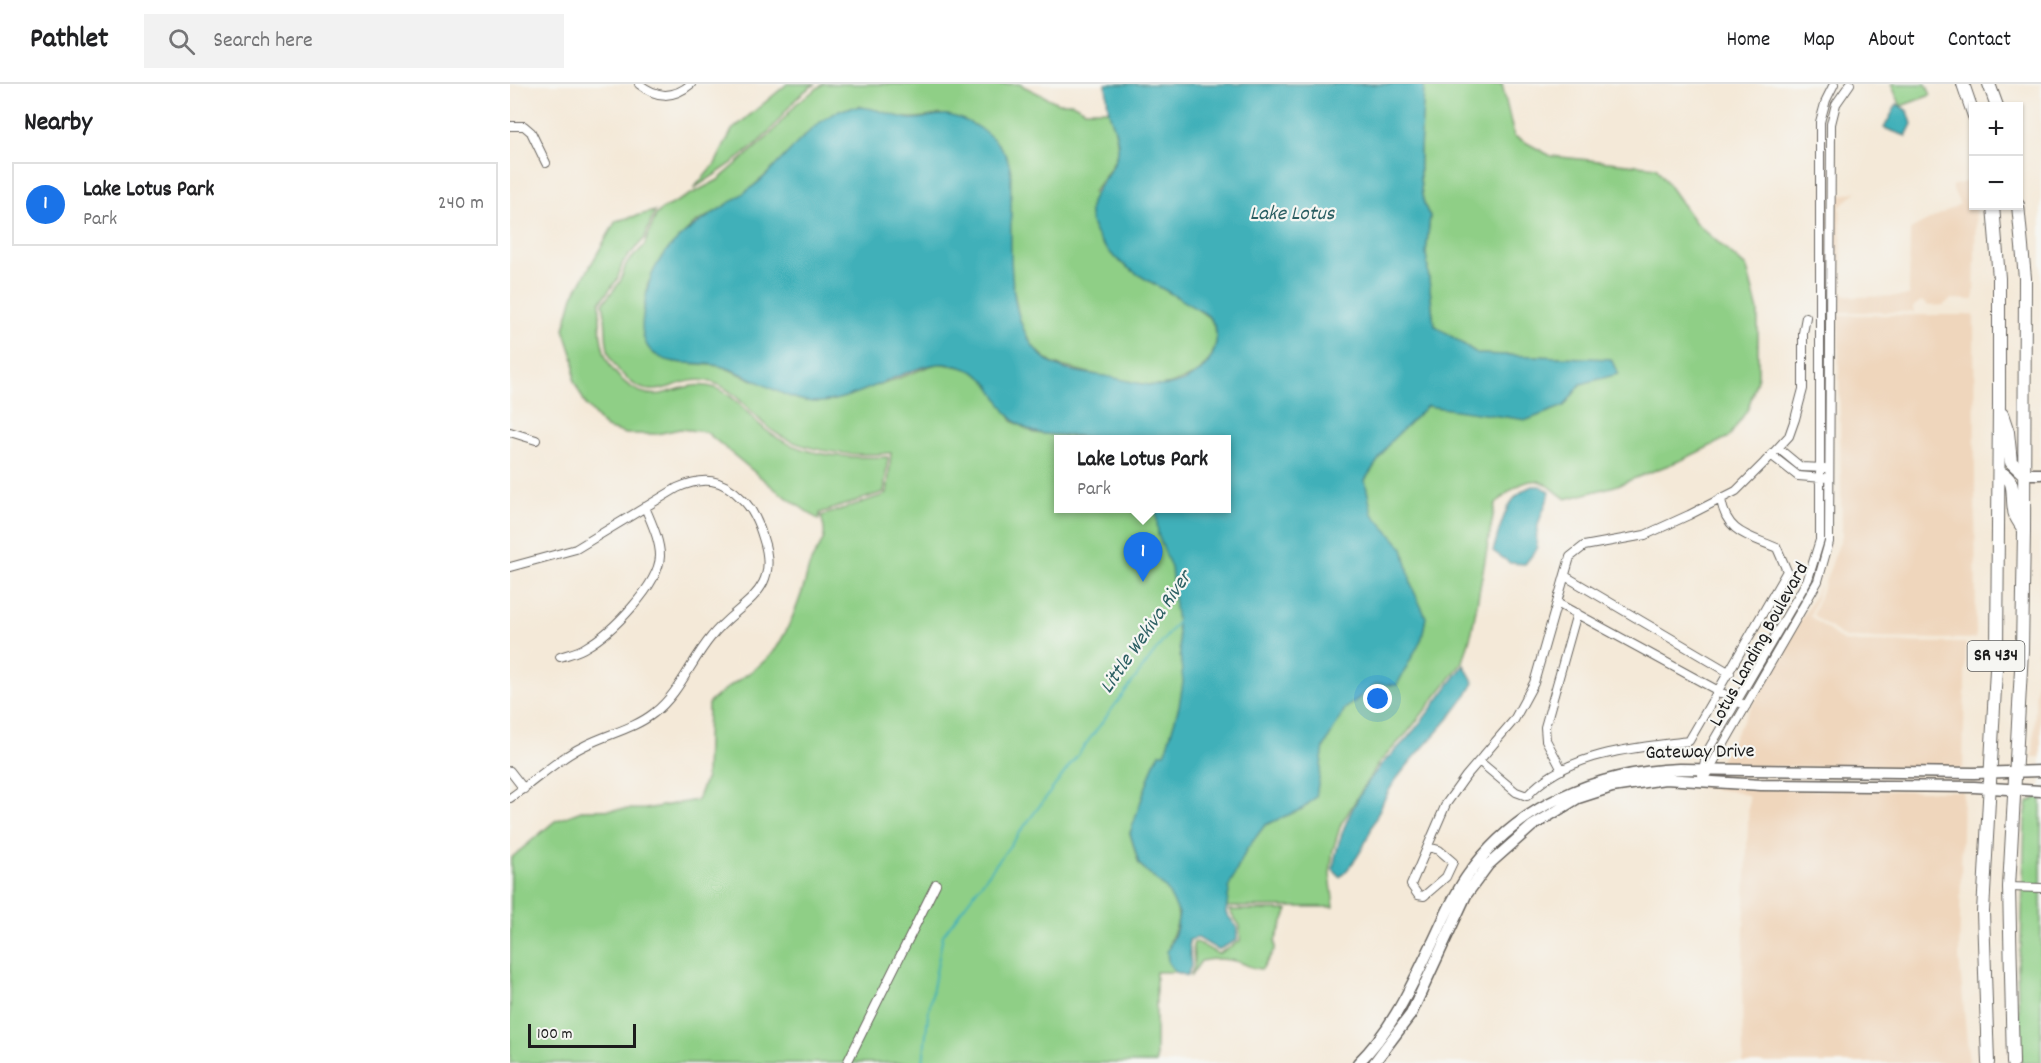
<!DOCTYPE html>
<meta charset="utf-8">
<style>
:root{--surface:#fff;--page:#f2f2f2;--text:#202124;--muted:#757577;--line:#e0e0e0;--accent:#1a73e8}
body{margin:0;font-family:Dekko,sans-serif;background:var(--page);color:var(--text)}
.controls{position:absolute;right:18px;top:18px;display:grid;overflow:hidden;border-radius:0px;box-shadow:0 2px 4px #0004}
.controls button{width:54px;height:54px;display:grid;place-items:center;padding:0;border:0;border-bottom:2px solid var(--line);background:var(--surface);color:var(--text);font:30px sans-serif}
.scale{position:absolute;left:18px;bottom:15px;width:108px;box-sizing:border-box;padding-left:6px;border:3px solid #1c1c1c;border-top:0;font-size:16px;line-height:21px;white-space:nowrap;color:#1c1c1c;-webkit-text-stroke:4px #f6f6f2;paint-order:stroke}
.you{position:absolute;left:868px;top:615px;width:21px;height:21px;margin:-15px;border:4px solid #fff;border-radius:50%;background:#1a73e8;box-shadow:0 0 0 9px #1a73e833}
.badge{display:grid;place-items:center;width:39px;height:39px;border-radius:50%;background:var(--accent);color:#fff;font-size:20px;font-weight:700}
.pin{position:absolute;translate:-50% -50px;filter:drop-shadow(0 2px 3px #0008)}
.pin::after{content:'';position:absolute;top:32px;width:21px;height:18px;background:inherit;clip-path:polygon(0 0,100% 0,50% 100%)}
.popup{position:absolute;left:544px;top:351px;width:177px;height:78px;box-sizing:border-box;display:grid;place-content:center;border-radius:0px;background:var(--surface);filter:drop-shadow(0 2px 4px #0005);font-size:20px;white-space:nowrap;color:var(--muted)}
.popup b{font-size:22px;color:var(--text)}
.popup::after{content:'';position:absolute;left:50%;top:100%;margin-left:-12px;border:12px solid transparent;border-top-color:var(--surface)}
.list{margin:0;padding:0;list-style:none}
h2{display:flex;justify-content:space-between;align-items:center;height:78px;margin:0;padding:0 24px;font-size:26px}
h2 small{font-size:20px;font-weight:400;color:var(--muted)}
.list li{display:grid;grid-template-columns:39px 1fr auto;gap:18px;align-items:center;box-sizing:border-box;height:84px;margin:0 12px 12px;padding:0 12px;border:2px solid var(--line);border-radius:0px}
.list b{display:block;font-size:22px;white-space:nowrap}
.list p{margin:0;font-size:20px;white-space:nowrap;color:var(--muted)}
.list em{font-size:20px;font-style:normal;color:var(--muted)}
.icon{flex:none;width:33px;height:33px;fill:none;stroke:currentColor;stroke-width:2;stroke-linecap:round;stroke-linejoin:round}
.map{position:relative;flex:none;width:1531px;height:979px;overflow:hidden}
header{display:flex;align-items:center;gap:36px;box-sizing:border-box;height:84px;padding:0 30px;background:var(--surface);border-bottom:2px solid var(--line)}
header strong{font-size:28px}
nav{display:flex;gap:33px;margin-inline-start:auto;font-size:21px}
.search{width:420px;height:54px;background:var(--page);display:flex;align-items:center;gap:15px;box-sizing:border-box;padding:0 21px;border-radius:0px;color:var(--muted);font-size:22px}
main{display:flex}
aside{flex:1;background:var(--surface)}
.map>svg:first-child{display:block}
.built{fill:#efd6bc}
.green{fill:#8fcf86;stroke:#567651;stroke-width:1.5;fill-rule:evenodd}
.water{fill:#3fb0b9;stroke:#2e666a;stroke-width:1.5}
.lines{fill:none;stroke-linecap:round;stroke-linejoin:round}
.stream{stroke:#3fb0b9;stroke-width:2}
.street-casing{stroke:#68645e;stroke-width:10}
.secondary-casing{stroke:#68645e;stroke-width:13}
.primary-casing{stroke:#68645e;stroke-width:14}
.street{stroke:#fff;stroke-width:8}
.secondary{stroke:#fff;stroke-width:10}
.primary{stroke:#fff;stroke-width:12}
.labels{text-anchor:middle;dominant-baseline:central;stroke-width:4.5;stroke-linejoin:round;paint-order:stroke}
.shield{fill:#f6f6f2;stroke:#5d5d5c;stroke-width:1.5}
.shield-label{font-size:18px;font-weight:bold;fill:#1c1c1c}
.street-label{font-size:20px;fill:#1c1c1c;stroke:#f6f6f2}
.water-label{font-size:21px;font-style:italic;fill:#2c5f63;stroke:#f6f6f2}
</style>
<header>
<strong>Pathlet</strong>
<div class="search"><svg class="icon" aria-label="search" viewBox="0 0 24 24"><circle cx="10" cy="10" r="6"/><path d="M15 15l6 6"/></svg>Search here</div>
<nav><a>Home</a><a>Map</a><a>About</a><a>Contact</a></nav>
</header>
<main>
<aside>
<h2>Nearby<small></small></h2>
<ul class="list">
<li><span class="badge">1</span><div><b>Lake Lotus Park</b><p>Park</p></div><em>240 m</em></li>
</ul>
</aside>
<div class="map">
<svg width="1531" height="979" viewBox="0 0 1531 979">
<rect width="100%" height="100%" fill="#f6f6f2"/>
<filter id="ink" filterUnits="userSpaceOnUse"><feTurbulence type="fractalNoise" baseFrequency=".0167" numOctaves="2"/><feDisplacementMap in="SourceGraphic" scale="12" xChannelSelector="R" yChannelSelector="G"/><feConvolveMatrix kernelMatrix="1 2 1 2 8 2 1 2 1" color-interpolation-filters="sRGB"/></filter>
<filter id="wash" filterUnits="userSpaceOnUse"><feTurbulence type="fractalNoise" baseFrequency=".008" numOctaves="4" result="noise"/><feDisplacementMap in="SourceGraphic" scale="24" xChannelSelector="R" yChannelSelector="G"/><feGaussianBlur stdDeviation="1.35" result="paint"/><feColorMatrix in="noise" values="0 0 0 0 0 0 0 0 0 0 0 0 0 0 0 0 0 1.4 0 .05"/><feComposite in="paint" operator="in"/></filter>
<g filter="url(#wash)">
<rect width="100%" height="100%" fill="#f4e9d8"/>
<path class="built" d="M1459,97L1466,125L1464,216L1442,215L1433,221L1419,222L1411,217L1404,222V228H1328L1325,231L1326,113L1347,107L1330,123L1333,210L1344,213L1399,212L1400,146L1450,120L1441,102Z
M1319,114L1317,380H1313L1315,115Z
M1328,231H1464L1466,555L1335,554L1303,531L1332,452Z
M1531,479V673H1523Z
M1311,500L1300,532L1334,558L1456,559L1453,685L1208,681Z
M1187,700L1255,706L1453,707L1449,872L1459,979H1233L1232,899L1239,712L1229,708L1187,703Z"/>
<path class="green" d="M277,0H306C284,11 273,33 257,50C235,72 209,88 183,105L205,80L222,46Z
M313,0H509L548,19H562L575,26H599C613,68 610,73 583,108L674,216L701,235L708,253L701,274L687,290L661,300L639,304L543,280L524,264L510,240L504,208L430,30C398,39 379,32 349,22L295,51L270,79L228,115L185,139L152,172L137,202L144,270L165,278L211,282L243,296L371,301L428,279L457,284L471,290L485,306L502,337L524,349L588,355L549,356V424H717L856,274H1073L968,270L924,241L916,169L920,132C902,108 913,31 914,0H992L1004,52L1041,72L1146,83L1185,138L1237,184L1248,227V292L1238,325L1219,353L1174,375L1105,402L1056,415C1048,410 1040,401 1031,398C1015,392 994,411 985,421L962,547L953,578L898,648L868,680L831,740L823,766L820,790L824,823H666C671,836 665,845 660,857C658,863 659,871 658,878L665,888H646V979H0L1,774L45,737L74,726L135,725L187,716L196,693L198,620C219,598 253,586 269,560C279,543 287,523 293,505C296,497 297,486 301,478C311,457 319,458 311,432L377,410L381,369C341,373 285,368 255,341C237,325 222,302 197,297C166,291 146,323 116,294C88,268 100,250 93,219L110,198L116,180L134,162L146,131L152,125L208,96L260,51L286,20ZM632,720L629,780L620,749Z
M1381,0H1416L1421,11L1391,22Z
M145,127L134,155L113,178L107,196L90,218C90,232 89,249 93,263C99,290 127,317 155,309C174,304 190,297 208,305C225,312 236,328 249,340C284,373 332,374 378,373L374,408L310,429L309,436L266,406L196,348L170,345L147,350H116L96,344L76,321L64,297V276L54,245L63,212L106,137Z
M1531,712V979H1511L1507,882L1511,862L1515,734L1518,718Z
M719,826H778L765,857V865L752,885C742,885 738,881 729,878C716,874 704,874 691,877L680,893L684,882L683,859L687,858L708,870L730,857V842Z"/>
<path class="water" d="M596,0H914C914,32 901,106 920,132L916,169L924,241L968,270L1101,275L1108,290L1071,300L1054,322L1017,336L917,322L881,357L855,396L862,429L893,464L902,503L916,533L912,554L887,601L866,600L835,625L814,663L806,713L792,725L755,741L737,765L720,800L716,829L727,843V856L708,866L688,854L679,856L681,882L677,892L665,888L658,878L657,868L666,847L669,829L657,806L629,780L620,749L644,679L650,669H655L669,622L673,598L661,484L648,451L646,425L717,424V356C667,356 616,358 566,352C551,351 533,352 520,346C476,328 498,288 436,280C408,276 347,317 310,318C275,319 246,292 213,283C190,276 160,285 141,267C127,252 133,231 136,213C144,151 210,131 251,96C276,74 311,24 346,23C364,22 383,33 401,35C414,36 425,29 438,31C464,37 493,55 500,83C502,91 500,102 501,111C502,161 492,248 541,279C559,290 585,289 605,294C633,300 659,310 686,290C704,279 714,250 699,233C695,229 689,226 683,223C654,203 612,188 591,158C559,113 604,100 608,65C609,51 602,41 599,28C597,19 597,9 596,0Z
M1387,20L1398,27L1402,40L1396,52L1374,44Z
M1022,402H1031L1040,408C1033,431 1024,439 1027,465L1015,480L1000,479L983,467C991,442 995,412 1022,402Z
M954,581L964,599C943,636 910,663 885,697C862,729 862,764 830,793L823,786C828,748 847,710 871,681C880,671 891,662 900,651C919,629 936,604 954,581Z"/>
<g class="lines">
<path class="stream" d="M413,979L418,931L433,851L668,537"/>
</g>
</g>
<g filter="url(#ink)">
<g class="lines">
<g class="street-casing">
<path id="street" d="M129,0C147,14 163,15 181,0
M0,42H14L21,48L36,79
M0,348L26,356
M1268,364L1291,383L1314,384
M1261,371L1288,392L1313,394
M0,483L66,465L167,404C193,392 212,394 232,415C243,425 249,440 253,454C272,510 229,517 201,553C181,577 169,610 144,629C124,645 97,650 74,662C47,675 25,697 0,714
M1055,492L1220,589
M1047,519L1236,622
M50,573C59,570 69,568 76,563C101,549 149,501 150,472C150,456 141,438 135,423
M969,677L1006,708L1017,712C1056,668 1125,664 1179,657L1277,487L1267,464C1239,452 1215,449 1211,414
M1052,686L1036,656L1035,643L1067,529
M0,687L14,705
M1192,690L1197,668L1290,509L1298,495L1310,456V38L1316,16L1324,0
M1193,696L1308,497L1319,458L1321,40L1326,20L1340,0
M918,763L929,766L943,778L936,793L914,812L908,811L901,801L936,720L956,692L1004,636L1024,599L1060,473L1074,462L1135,451L1179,431L1226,407L1254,379L1279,352L1285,335L1293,305V249L1296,233
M1499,803L1531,804
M337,979L426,800"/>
</g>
<g class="secondary-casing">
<path id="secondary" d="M1514,390H1531
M848,979C881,947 900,905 920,864C932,840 942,813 958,791C1006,722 1087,688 1169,685L1464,689L1531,687
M864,979L901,930L956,811L978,781L1022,742L1068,714L1102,703L1155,695L1251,701L1464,703L1531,707"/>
</g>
<g class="primary-casing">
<path id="primary" d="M1453,0L1464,32
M1479,0L1487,22
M1492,330L1498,348L1501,378L1514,390
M1489,388C1507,395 1501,410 1504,426C1504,432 1509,438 1512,443
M1478,979L1473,828L1487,567L1489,320V194L1483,122
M1503,979L1499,803L1512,567L1514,447L1515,194L1508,121"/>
</g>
<use href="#street" class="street"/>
<use href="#secondary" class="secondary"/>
<use href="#primary" class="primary"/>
</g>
</g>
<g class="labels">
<rect class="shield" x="1457.5" y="557" width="57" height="30" rx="4.5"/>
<g class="shield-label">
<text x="1486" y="572">SR 434</text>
</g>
<g class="street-label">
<text transform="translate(1250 561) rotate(-61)">Lotus Landing Boulevard</text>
<text transform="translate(1190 669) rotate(-1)">Gateway Drive</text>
</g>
<g class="water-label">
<text x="782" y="131">Lake Lotus</text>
<text transform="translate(637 549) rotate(-55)">Little Wekiva River</text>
</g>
</g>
</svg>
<div class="controls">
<button>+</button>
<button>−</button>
</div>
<div class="scale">100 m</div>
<div class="you"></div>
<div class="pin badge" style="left:633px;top:498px">1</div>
<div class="popup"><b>Lake Lotus Park</b>Park</div>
</div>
</main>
